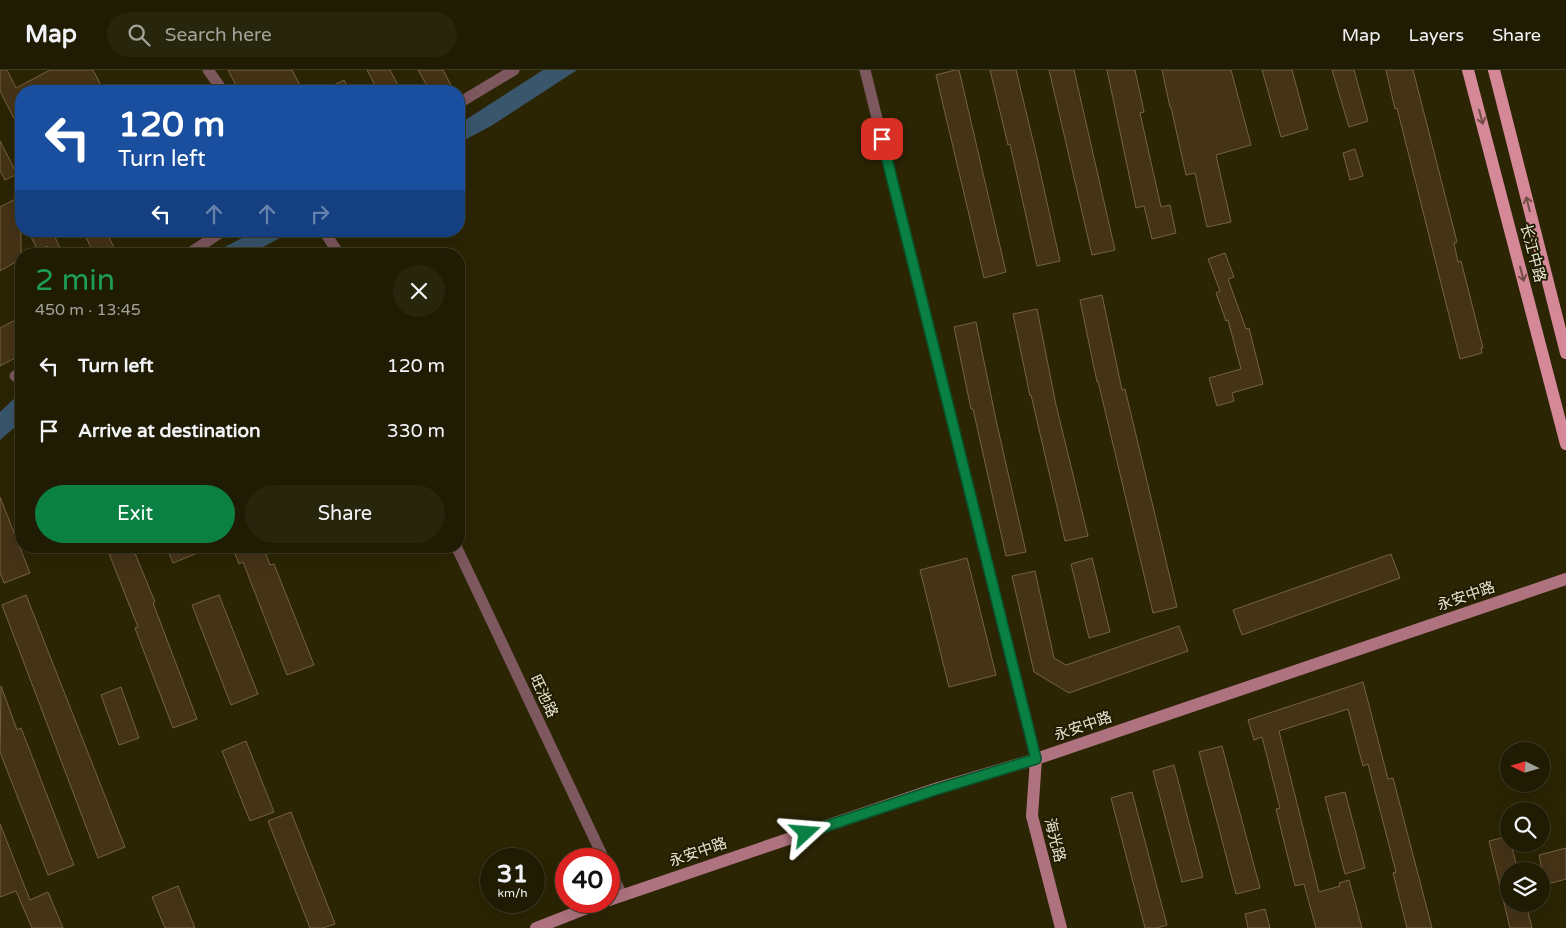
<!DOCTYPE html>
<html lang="en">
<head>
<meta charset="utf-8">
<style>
  body { margin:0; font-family:"Varela Round","Noto Sans SC",sans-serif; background:#28250d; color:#f1f3f6; height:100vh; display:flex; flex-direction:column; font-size:19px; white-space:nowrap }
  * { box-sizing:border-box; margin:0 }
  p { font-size:16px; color:#a2a19a }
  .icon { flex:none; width:28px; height:28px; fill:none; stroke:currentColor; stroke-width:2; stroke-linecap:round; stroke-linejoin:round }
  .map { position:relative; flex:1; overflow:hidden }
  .panel { position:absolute; left:15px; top:178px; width:450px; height:305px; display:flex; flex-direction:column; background:#201c03; border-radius:20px; box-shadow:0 5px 20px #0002,0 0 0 1px #3d3a25 }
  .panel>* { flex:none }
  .banner { position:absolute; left:15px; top:15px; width:450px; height:152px; border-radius:20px; box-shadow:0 5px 20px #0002,0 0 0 1px #3d3a25; background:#1a4fa0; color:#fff; overflow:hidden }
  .needle { width:32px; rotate:275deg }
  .tools { position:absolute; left:1500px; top:672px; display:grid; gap:10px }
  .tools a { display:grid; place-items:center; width:50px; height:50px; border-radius:50%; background:#201c03; box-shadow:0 5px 20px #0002,0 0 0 1px #3d3a25; font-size:25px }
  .speed { position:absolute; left:480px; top:778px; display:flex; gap:10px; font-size:25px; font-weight:700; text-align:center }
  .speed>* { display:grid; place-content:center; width:65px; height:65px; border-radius:50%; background:#201c03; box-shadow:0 5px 20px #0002,0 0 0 1px #3d3a25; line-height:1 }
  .speed small { font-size:12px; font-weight:400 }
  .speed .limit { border:8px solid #d22; background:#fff; color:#111 }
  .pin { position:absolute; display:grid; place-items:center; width:42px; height:42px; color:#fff; margin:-21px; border-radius:10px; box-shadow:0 2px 8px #0006 }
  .me { position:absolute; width:55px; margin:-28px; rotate:71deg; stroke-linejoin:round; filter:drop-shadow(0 0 4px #0008) }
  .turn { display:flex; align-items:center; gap:18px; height:105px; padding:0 20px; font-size:22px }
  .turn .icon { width:65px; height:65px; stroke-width:2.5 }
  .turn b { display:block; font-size:35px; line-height:42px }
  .lanes { display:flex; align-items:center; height:48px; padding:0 20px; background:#0003; justify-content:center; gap:25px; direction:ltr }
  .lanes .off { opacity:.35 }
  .round { display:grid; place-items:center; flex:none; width:52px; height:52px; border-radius:26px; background:#28250d }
  .headline { display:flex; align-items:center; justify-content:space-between; height:85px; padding:0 20px }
  h1 { font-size:30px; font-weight:600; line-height:38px; color:#1e9e55 }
  .button { display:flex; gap:10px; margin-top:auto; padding:10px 20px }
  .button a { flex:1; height:58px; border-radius:30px; background:#0b8043; color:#fff; font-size:20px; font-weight:600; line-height:58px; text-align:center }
  .button a+a { background:#28250d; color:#f1f3f6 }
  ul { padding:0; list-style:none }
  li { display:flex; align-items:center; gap:15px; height:65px; padding:0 20px }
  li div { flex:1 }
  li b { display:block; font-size:19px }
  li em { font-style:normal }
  header { display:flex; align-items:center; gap:30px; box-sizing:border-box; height:70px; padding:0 25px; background:#201c03; border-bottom:1px solid #3d3a25 }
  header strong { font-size:24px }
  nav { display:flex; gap:28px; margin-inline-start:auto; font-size:18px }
  .search { width:350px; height:45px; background:#28250d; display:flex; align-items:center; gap:12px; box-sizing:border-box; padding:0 18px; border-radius:28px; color:#a2a19a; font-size:19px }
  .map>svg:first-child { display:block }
</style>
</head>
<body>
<header>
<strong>Map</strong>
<div class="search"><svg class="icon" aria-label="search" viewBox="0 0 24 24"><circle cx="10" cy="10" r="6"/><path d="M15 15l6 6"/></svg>Search here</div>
<nav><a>Map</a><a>Layers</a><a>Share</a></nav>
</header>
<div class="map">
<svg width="1566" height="858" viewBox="0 0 1566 858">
  <rect width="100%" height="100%" fill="#2b2504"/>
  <!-- water -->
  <g fill="#39566c">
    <path d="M543,0H577L491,56L459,73V54Z"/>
    <path d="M255,161H293L250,184H215L223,178Z"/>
    <path d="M21,322V352L0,370V342Z"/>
  </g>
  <!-- building -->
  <g fill="#453317" stroke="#766245">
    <path d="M0,0H7L16,18L50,0H93L104,21H21V62L0,21Z"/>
    <path d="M228,0H292L301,17L293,21H239Z"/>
    <path d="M367,0H390L401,21H378Z"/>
    <path d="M418,0H443L454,21H430Z"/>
    <path d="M955,0H959L1006,202L984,208L936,5Z"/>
    <path d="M990,0H1016L1036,83L1060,191L1037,196L1010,74L1008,75Z"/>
    <path d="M1049,0H1074L1115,180L1092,185Z"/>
    <path d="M1107,0H1135L1144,42L1140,43L1161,137L1170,135L1176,163L1152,169L1144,136L1136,138Z"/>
    <path d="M1162,0H1231L1251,75L1216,85L1231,152L1207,157L1195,103L1186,105L1171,37H1170Z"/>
    <path d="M1262,0H1292L1308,59L1281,67Z"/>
    <path d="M1332,0H1354L1368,51L1349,57Z"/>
    <path d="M1386,0H1413L1457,172L1454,173L1458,192L1461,191L1483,278H1481L1482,283L1460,289L1397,38L1395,39Z"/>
    <path d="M344,10L350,21H322Z"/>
    <path d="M0,71L17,104L5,110L0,101Z"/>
    <path d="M1355,79L1363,106L1350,110L1343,83Z"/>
    <path d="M21,126V189L0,201V137Z"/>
    <path d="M28,161H52L63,184H51L47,176L38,181Z"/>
    <path d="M83,161H106L117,184H94Z"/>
    <path d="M1225,183L1234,207L1228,209L1246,259L1249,258L1263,314L1232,323L1234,331L1217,336L1209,308L1241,299L1228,250L1226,251L1216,223L1220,221L1208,189Z"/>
    <path d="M1102,225L1122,320L1125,319L1177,537L1153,543L1098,311L1097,312L1080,230Z"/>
    <path d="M1037,239L1056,335L1088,466L1065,471L1031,325L1030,326L1013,244Z"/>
    <path d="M21,247V285L0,296V258Z"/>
    <path d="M976,252L996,350L1026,482L1006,486L973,339H971L954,257Z"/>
    <path d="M0,427L30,503L4,513L0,503Z"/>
    <path d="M106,476H132L155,532L153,533L197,649L173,658L135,558L138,557Z"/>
    <path d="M166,476H212V477L173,493Z"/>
    <path d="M232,476H263L270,495L274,494L314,595L287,605L243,492L239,494Z"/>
    <path d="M1391,484L1400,508L1242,565L1233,540Z"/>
    <path d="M967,488L996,605L949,617L920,500Z"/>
    <path d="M1092,488L1110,562L1089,568L1071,494Z"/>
    <path d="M1035,501L1054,588L1066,595L1179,556L1188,581L1069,623L1034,602L1012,506Z"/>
    <path d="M26,525L125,777L98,788L2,535Z"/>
    <path d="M219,525L258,624L231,635L192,535Z"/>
    <path d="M1363,612L1388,709L1393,708L1432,858H1407L1393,803L1396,802L1368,694L1363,696L1348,639L1279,661L1319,822L1340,816L1339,813L1349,810L1362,858H1316L1304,814L1295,816L1276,739L1280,738L1262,667L1254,670L1248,650Z"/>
    <path d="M1,616L17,660L21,658L74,795L48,805L0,682Z"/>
    <path d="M121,617L139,668L119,675L101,625Z"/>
    <path d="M246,671L274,742L250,751L222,681Z"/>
    <path d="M1222,676L1260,818L1236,824L1199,682Z"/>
    <path d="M1174,695L1203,807L1182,812L1153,701Z"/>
    <path d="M1132,722L1167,855L1157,858H1145L1111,728Z"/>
    <path d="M1345,722L1365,798L1345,804L1325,727Z"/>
    <path d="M291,742L335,854L323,858H310L268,751Z"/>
    <path d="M0,754L30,830L48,822L63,858H32L16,821L0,827Z"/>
    <path d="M1509,766V774H1511L1518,801H1509V834H1526L1532,858H1510L1489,771Z"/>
    <path d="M1566,778V809L1541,816V795L1539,785Z"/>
    <path d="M178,816L195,858H165L152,827Z"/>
    <path d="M1265,839L1270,858H1248L1245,844Z"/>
  </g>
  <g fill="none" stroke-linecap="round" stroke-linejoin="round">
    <!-- street -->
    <g stroke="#7d585e" stroke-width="11">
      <path d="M208,0L223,21"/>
      <path d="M865,0L1036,689"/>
      <path d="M459,33L514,0"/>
      <path d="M324,161L339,184"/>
      <path d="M188,184L223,161"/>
      <path d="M15,306L21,302"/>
      <path d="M456,476L604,789"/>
      <path d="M609,798L622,825"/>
    </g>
    <!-- secondary -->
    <g stroke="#ae737f" stroke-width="12">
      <path d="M1036,689L1032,746L1061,858"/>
      <path d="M609,830L935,719L1036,689L1566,509"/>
      <path d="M536,858L605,831"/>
    </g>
    <!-- primary -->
    <g stroke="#d48898" stroke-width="12">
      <path d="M1468,0L1566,374"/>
      <path d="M1494,0L1566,283"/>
    </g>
  </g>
  <!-- one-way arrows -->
  <defs><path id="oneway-shaft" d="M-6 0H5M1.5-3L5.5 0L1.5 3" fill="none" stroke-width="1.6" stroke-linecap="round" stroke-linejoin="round" transform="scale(1.25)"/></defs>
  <g stroke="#724d44">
    <use href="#oneway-shaft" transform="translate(1481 47) rotate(75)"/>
    <use href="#oneway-shaft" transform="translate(1528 134) rotate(-104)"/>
    <use href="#oneway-shaft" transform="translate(1522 204) rotate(75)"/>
  </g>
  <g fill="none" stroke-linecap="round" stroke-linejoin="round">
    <defs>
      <path id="route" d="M806,763L935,720L1036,689L882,69"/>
    </defs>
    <!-- route casing -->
    <use href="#route" stroke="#07532c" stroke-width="12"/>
    <!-- route -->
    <use href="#route" stroke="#0b8043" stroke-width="9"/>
  </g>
  <g text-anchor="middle" stroke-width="4" stroke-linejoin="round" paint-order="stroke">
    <!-- street labels -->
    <g font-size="15" fill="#e7e5d2" stroke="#211c00">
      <text transform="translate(1533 183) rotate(75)" y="5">长江中路</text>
      <text transform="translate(1466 526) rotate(-19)" y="5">永安中路</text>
      <text transform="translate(544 626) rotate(65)" y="5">旺池路</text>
      <text transform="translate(1083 656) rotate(-19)" y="5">永安中路</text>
      <text transform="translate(1055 770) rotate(76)" y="5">海光路</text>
      <text transform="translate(698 782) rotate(-19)" y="5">永安中路</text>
    </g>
  </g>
</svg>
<div class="tools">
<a><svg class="needle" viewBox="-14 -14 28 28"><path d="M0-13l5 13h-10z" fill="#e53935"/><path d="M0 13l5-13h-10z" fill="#a2a19a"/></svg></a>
<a><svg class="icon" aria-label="search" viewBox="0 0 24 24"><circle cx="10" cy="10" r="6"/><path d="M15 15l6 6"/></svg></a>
<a><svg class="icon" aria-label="layers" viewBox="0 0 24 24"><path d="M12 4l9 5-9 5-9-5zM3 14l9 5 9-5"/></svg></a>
</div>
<div class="speed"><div>31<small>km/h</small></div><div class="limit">40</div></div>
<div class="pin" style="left:882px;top:69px;background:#d93025"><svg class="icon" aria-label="arrive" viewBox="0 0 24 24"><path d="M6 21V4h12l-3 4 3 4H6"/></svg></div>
<svg class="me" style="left:806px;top:763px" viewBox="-20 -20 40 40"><path d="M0-17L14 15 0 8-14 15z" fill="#0b8043" stroke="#fff" stroke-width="4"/></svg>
<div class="banner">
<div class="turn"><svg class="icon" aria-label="left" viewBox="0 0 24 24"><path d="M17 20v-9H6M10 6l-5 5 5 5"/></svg><div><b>120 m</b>Turn left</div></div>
<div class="lanes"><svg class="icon" aria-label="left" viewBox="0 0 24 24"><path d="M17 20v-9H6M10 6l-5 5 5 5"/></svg><svg class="icon off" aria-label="ahead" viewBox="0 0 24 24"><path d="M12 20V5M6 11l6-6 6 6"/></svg><svg class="icon off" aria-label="ahead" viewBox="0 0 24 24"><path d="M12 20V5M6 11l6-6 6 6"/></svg><svg class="icon off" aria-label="right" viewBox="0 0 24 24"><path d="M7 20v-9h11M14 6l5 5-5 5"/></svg></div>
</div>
<section class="panel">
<div class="headline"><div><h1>2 min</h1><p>450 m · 13:45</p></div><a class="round"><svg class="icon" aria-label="close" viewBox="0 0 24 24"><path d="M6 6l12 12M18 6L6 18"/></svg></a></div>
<ul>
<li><svg class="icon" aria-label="left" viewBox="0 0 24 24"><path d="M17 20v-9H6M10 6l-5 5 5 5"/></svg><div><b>Turn left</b></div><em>120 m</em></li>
<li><svg class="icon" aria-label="arrive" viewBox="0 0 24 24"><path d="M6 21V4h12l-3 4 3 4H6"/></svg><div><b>Arrive at destination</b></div><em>330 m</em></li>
</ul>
<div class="button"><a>Exit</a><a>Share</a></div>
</section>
</div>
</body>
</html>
